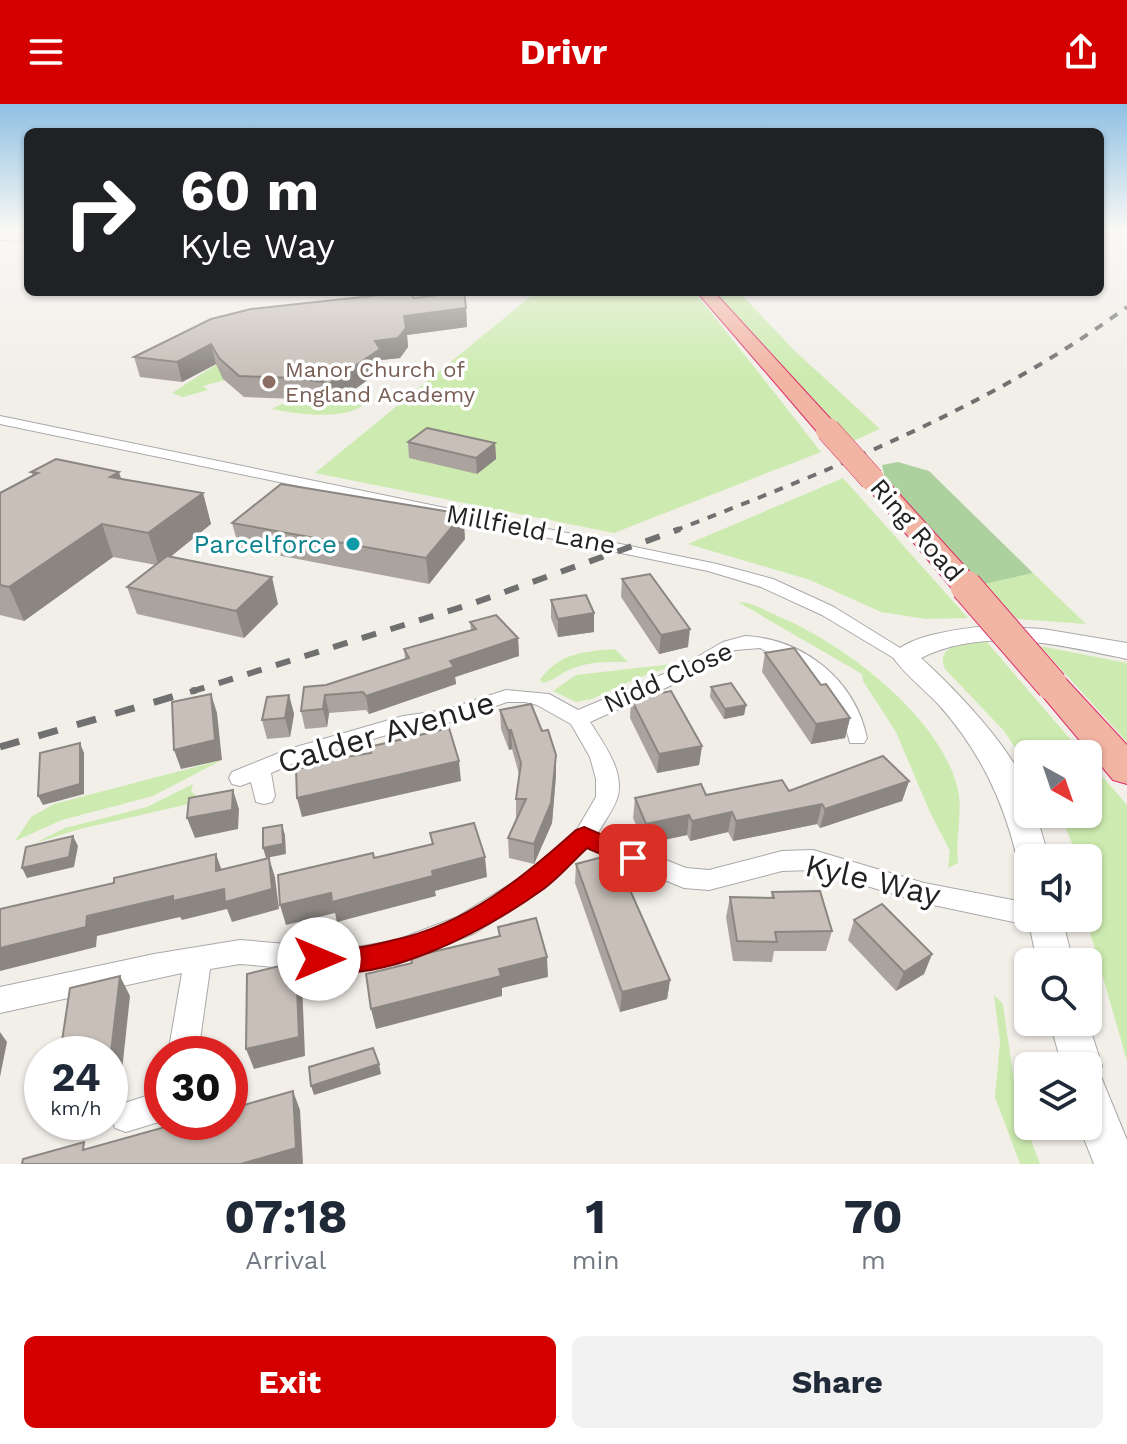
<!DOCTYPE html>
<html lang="en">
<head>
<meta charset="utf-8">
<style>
  body { margin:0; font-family:"Work Sans",sans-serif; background:#f2f2f3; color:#1f2937; height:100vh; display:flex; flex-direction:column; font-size:30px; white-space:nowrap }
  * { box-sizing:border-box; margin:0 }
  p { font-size:26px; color:#747a83 }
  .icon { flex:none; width:44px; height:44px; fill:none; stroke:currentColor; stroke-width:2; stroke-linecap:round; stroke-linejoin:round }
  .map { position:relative; height:1060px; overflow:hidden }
  .details { display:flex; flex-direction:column; background:#fff; flex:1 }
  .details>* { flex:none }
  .guide { position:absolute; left:24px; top:24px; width:1080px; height:168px; border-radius:12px; box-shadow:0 2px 6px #0004; background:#202124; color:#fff; overflow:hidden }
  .needle { width:52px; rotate:140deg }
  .controls { position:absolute; left:1014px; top:636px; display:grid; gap:16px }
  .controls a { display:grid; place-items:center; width:88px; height:88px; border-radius:12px; background:#fff; box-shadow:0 2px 6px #0004; font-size:40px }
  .speed { position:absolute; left:24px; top:932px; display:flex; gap:16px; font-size:40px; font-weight:700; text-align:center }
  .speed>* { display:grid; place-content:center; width:104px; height:104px; border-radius:50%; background:#fff; box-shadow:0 2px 6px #0004; line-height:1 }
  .speed small { font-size:20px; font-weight:400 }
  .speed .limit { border:12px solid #d22; background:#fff; color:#111 }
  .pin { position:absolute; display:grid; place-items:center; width:68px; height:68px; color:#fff; margin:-34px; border-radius:16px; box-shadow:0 4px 12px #0006 }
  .me { position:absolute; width:88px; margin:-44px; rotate:90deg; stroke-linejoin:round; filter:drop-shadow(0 0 6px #0008) }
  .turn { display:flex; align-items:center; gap:28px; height:168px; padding:0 24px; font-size:36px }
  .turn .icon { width:104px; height:104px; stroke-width:2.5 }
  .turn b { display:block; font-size:56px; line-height:68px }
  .eta { display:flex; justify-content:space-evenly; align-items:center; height:136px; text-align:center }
  .eta b { font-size:48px; font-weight:700; line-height:56px }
  .primary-button { display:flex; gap:16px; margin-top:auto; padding:16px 24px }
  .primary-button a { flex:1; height:92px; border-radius:12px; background:#d40000; color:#fff; font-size:32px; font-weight:700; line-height:92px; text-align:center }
  .primary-button a+a { background:#f2f2f3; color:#1f2937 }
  header { display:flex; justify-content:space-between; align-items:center; height:104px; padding:0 24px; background:#d40000; color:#fff; font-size:36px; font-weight:700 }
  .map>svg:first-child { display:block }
</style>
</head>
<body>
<header><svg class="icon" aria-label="menu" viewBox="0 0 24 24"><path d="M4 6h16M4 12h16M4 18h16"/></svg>Drivr<svg class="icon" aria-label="share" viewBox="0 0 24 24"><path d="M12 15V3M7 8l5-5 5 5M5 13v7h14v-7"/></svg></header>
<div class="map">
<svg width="1127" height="1060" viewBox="0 0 1127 1060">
  <rect width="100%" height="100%" fill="#f2efe9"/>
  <!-- grass -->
  <g fill="#cdebb0">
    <path d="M536,188H695L821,348L614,429L315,369Z"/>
    <path d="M715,188H739L795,247L880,325L851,338Z"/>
    <path d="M220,258L225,276L203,282L208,286L183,293L172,289Z"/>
    <path d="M371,291C360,320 295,310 272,305C293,291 332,297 357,301Z"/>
    <path d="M843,374L968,514L926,515L881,508L810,476L688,440Z"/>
    <path d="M1033,469L1086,520L1017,515L980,481Z"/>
    <path d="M738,498C752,498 766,507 778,512C844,540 941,612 958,686C963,709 955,735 958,759L948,764L950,747L929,706L896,628L863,577L862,570Z"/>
    <path d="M986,537L1083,650H1028V663L1004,627L945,565C934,539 969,539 986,537Z"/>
    <path d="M1040,542L1127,559V638Z"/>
    <path d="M615,545L628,558C609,558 590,557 571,565C561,569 553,577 543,579L540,576C558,549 586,547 615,545Z"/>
    <path d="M681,559L635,575L592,595L576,598L553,587L576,571Z"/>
    <path d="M222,656L153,692L62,716L15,737L31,713L54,700Z"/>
    <path d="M1088,656L1127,701V957L1086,814L1088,754H1078L1060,710H1088Z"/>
    <path d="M193,680L191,687L202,697L80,725L35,739L65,724L147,703Z"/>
    <path d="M994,891L1003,900L1017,999L1040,1060H1020L995,993L1000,938Z"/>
  </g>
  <!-- forest -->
  <path fill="#add19e" d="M898,358L929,367L1033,469L980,481L885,375L882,361Z"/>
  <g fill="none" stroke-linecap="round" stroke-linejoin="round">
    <defs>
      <g id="minor">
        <path d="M0,132L28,133V137L0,136Z"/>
        <path d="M0,312L717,460L773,475L834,503L913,552L904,558L897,556L822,511L761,483L708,467L0,320Z"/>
        <path d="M745,532C804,535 855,576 867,634L864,639H850L842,610L828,588L802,564L760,544L735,546L692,572L590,618C603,639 626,668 617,695C613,706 604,718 598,729L686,764L709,766L782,747L813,746L924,779L1028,799V814H1039L1037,818L1028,821L924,799L813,766L782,767L709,786L684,784L587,744L545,784L475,829L398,860L346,869L240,860L210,865L198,950H168L182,869L0,909V883L154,850L240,836L346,845L397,836L457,813L527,770L576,727L596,693V675L590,653L571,620L537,601L525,598H507L447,619L404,626L303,655L271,669L275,692L272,698L264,700L256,698L251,678L240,682L232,680L229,674L232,668L289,645L403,612L445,606L506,586L549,590L578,606L678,564L723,538Z"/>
        <path d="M162,987V1017L126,1028L115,1024L111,1013L115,1002Z"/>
      </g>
      <g id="tertiary">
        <path d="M985,522L1043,525L1127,539V555C1060,541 985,522 921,554C952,582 1019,650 1028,691C1029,697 1028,704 1028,710H1036L1049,754H1028V765L1022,763L1017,754C1003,695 979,646 939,601C924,585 904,570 892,552C906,531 961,525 985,522Z"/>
        <path d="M1028,814H1062L1073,858H1037Z"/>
        <path d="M1050,918H1088L1102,962L1099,968L1127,1036V1060H1094L1079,1022H1088V962H1062Z"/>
      </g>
      <g id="trunk">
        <path d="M697,188H714L836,321L839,326L836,331H820Z"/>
        <path d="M872,368L881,370L977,476L981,482L977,488L966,491L955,488L860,375L863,370Z"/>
        <path d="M1052,570L1064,573L1127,641V680L1113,676L1040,589L1035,581L1040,573Z"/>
      </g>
    </defs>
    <!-- minor casing -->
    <use href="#minor" stroke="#a9a9a9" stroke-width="2"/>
    <!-- tertiary casing -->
    <use href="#tertiary" stroke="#a9a9a9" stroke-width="2"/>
    <!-- trunk casing -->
    <use href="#trunk" stroke="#dc2a67" stroke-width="2"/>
    <!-- minor -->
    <use href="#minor" fill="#fff" fill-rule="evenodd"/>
    <!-- tertiary -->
    <use href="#tertiary" fill="#fff" fill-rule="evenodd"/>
    <!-- trunk -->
    <use href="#trunk" fill="#f2b4a3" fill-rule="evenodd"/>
    <!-- rail-far2 -->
    <path stroke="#707070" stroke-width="4" stroke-dasharray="9 9" stroke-linecap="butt" d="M674,427C833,365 989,304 1127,203"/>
    <!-- rail-far1 -->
    <path stroke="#707070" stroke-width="6" stroke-dasharray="15 15" stroke-linecap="butt" d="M190,588L471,500L680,425"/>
    <!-- rail -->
    <path stroke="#707070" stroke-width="7" stroke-dasharray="20 20" stroke-linecap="butt" d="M0,643L196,586"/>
    <defs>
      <path id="trunk-bridge-far1" d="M828,326L872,375"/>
      <path id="trunk-bridge" d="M966,482L1052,581"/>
    </defs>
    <!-- trunk-bridge-far1 casing -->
    <use href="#trunk-bridge-far1" stroke="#dc2a67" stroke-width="25" stroke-linecap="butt"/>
    <!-- trunk-bridge casing -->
    <use href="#trunk-bridge" stroke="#dc2a67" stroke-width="33" stroke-linecap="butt"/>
    <!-- trunk-bridge-far1 -->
    <use href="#trunk-bridge-far1" stroke="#f2b4a3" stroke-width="24"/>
    <!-- trunk-bridge -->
    <use href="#trunk-bridge" stroke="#f2b4a3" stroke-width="31"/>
  </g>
  <!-- wall -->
  <g fill="#aba49e">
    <path d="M414,194L466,204L467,223L407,231L408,243L400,254L381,256L383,265L334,300L297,295L244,293L223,275L216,260L182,278L140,273L134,253Z"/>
    <path d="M408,338L495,339L496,355L477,370L409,354Z"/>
    <path d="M31,368L121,375L203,389L211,420L170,453L278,500L244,534L137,510L127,483L156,461L113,453L24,517L0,511V389L33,372Z"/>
    <path d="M463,410L465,435L429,480L239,444L232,419Z"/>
    <path d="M622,475L688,543L659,550L621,493Z"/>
    <path d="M551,496L594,528L558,533L551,514Z"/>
    <path d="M470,518L518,534L519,552L455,573L456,580L369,610L366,606L329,609L327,623L305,625L301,607L326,581L405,555L404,545L471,526Z"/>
    <path d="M765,549L821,581L850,614L845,634L811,640L762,568Z"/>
    <path d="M711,583L746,601L744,611L724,615L710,593Z"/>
    <path d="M289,591L294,610L290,633L267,635L262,616Z"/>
    <path d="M631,595L702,642L699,661L657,669L630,614Z"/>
    <path d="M500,606L556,671L552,719L534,760L509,754L508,734L516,714V695L519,670L512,645L509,646L501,625Z"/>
    <path d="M909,677L902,697L820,724L817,720L733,737L728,728L690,737L687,731L645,740L633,714L635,694L789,687Z"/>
    <path d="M576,760L670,876L667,895L620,908L575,779Z"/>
    <path d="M772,788L832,827L826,847H774L772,858L733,857L726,813L730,793L771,794Z"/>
    <path d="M854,816L932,850L924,870L896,887L848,836Z"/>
  </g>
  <!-- shaded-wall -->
  <g fill="#8b8681">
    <path d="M466,204L467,223L407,231L408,243L400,254L381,256L383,265L334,300L330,279L375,237L404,212Z"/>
    <path d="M211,240L216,260L182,278L177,258Z"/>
    <path d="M495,339L496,355L477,370L476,354Z"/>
    <path d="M119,368L129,399L110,373Z"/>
    <path d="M203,389L211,420L159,462L148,429Z"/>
    <path d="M463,410L465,435L429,480L426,454Z"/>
    <path d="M102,420L113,453L24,517L9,483Z"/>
    <path d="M272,473L278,500L244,534L236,507Z"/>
    <path d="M594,509V528L558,533V515Z"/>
    <path d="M690,525L688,543L659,550L661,531Z"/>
    <path d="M518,534L519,552L455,573L456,580L369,610L366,592L450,557Z"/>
    <path d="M211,590L217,609L222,656L181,665L174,646Z"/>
    <path d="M289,591L294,610L290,633L285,614Z"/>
    <path d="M325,591L329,609L327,623L323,605Z"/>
    <path d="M746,601L744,611L724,615L725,605Z"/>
    <path d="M850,614L845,634L811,640L816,620Z"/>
    <path d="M508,626H511L512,645L509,646Z"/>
    <path d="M80,639L84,649V690L43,701L38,692Z"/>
    <path d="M702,642L699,661L657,669L659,650Z"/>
    <path d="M556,651V671L552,719L534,760V740Z"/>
    <path d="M459,657L461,677L302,713L297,694Z"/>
    <path d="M909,677L902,697L820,724L825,705Z"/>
    <path d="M233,686L239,705L238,725L195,734L187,714Z"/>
    <path d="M822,700L817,720L733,737L736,717Z"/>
    <path d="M732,708L728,728L690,737L692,717Z"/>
    <path d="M689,711L687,731L645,740L646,720Z"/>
    <path d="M282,721L285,731L286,750L266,754L263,744Z"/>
    <path d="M73,732L78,742L74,763L27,774L22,764Z"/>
    <path d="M216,750L223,770L269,754L275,773L279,805L232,818L227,805L182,816L180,813L97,832L96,843L0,867V844L216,767Z"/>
    <path d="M485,753L487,773L435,787L436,792L337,818L335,809L286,821L280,801L331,789L432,767Z"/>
    <path d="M932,850L924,870L896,887L904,868Z"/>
    <path d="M547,853L548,873L502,884V892L376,925L371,905L499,865Z"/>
    <path d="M296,858L302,878L305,952L254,965L246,945Z"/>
    <path d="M120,872L130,892L122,967L110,970V950H104Z"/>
    <path d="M670,876L667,895L620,908L622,888Z"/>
    <path d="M0,928L7,938L0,973Z"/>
    <path d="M379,960L381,970L314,991L311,982Z"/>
    <path d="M293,987L300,1006L303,1060H241Z"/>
  </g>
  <!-- building -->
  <g fill="#c7bfb8" stroke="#8b8681" stroke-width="2">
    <path d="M408,188L414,194L464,188L466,204L404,212L406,224L398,234L375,237L380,245L330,279L293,274L239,272L219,254L211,240L177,258L134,253L211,215L251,205Z"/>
    <path d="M427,324L495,339L476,354L408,338Z"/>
    <path d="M56,355L119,368L110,373L203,389L148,429L102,420L9,483L0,481V389L38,369L31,368Z"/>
    <path d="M281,380L463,410L426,454L232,419Z"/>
    <path d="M167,452L272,473L236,507L127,483Z"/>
    <path d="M650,470L690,525L661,531L622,475Z"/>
    <path d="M586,491L594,509L558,515L551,496Z"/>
    <path d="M496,511L518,534L450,557L454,563L366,592L363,588L325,591L323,605L301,607L304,583L326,581L409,554L404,545L476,525L470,518Z"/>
    <path d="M794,544L821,581L826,580L850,614L816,620L765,549Z"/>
    <path d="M731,579L746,601L725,605L711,583Z"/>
    <path d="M671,587L702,642L659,650L631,595Z"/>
    <path d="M211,590L215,636L174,646L172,598Z"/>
    <path d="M289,591L285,614L262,616L267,593Z"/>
    <path d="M531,600L542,627L548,626L556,651L551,699L534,740L508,734L526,695H516L521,659L511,626H508L500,606Z"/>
    <path d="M449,624L459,657L297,694L296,665L321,661V657L371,649L369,643Z"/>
    <path d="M80,639V680L38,692L40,649Z"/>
    <path d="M883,652L909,677L825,705L822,700L736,717L732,708L692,717L689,711L646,720L635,694L701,680L706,691L782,676L789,687Z"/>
    <path d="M233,686L232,706L187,714L189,694Z"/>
    <path d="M474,719L485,753L432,767L433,772L332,798L331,789L280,801L278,771L373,749L374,754L433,740L430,729Z"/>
    <path d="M282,721L283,740L263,744V724Z"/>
    <path d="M73,732L69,753L22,764L26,743Z"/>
    <path d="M216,750V767L269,754L272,785L225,798L224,785L173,797V792L87,812L86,823L0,844V805L114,779V774Z"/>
    <path d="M614,750L670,876L622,888L576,760Z"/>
    <path d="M820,787L832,827L775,828L777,838L737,837L730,793L774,794L772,788Z"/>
    <path d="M882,800L932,850L904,868L854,816Z"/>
    <path d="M536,814L547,853L499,865L501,872L371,905L366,870L412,859L411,853L500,832L498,823Z"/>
    <path d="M296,858L299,933L246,945L247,870Z"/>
    <path d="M120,872L111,948L104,950H60L70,884Z"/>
    <path d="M373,944L379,960L311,982L309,963Z"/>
    <path d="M293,987L296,1044L241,1060H22L23,1055L84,1038L83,1046L183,1018H230V1005Z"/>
  </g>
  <!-- sky -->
  <linearGradient id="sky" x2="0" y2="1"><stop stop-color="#8fc0e4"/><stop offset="0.46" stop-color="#f9f8f5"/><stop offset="1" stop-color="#f9f8f5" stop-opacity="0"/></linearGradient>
  <rect width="1127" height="272" fill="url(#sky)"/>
  <!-- route -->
  <path fill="#d40000" stroke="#8a0000" stroke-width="2" d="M584,723L642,748L646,754L642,761L633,764L587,744C572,758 558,775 542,786C489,824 376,887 310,863L306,855L310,846C323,841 333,845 346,845C362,844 379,840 394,836C465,821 524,773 576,726Z"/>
  <!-- markers -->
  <circle fill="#8d6e63" stroke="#fff" stroke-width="3" cx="269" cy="278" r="8"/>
  <circle fill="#0f9aa8" stroke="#fff" stroke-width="3" cx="353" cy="440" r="8"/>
  <g text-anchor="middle" stroke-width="7" stroke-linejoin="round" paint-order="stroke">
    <!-- far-education labels -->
    <g font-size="22" fill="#785e54" stroke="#fff" text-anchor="start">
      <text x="285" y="273">Manor Church of<tspan x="285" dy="25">England Academy</tspan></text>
    </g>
    <!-- street labels -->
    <g font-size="26" fill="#222" stroke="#fff">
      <text transform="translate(531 425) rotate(11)" y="9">Millfield Lane</text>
      <text transform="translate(917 426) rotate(49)" y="9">Ring Road</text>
      <text transform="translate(668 573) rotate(-24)" y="9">Nidd Close</text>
    </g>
    <!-- culture labels -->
    <g font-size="26" fill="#0d838f" stroke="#fff" text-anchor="end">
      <text x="337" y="449">Parcelforce</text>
    </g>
    <!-- near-street labels -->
    <g font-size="32" fill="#222" stroke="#fff">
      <text transform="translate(386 628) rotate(-16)" y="11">Calder Avenue</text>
      <text transform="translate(873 776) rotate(13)" y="11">Kyle Way</text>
    </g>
  </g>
</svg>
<div class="controls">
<a><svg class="needle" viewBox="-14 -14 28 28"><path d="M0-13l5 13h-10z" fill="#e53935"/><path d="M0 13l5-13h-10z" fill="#747a83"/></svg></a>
<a><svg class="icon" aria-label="sound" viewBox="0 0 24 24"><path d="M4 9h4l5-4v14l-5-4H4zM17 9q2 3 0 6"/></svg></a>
<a><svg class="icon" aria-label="search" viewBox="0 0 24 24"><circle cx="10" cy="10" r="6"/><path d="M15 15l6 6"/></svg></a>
<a><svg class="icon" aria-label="layers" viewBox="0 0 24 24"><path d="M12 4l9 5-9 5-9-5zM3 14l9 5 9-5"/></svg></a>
</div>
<div class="speed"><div>24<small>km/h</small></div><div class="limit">30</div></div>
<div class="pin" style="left:633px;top:754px;background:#d93025"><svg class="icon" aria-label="arrive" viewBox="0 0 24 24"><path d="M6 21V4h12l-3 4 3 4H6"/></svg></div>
<svg class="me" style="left:319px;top:855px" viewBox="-20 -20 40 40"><circle r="19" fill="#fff"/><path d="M0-13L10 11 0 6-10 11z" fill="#d40000"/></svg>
<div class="guide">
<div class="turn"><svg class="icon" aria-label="right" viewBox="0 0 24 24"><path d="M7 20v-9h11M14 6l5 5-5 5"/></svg><div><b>60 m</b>Kyle Way</div></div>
</div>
</div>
<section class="details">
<div class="eta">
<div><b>07:18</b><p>Arrival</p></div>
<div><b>1</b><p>min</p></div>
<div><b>70</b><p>m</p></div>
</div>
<div class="primary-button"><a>Exit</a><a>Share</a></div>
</section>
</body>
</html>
